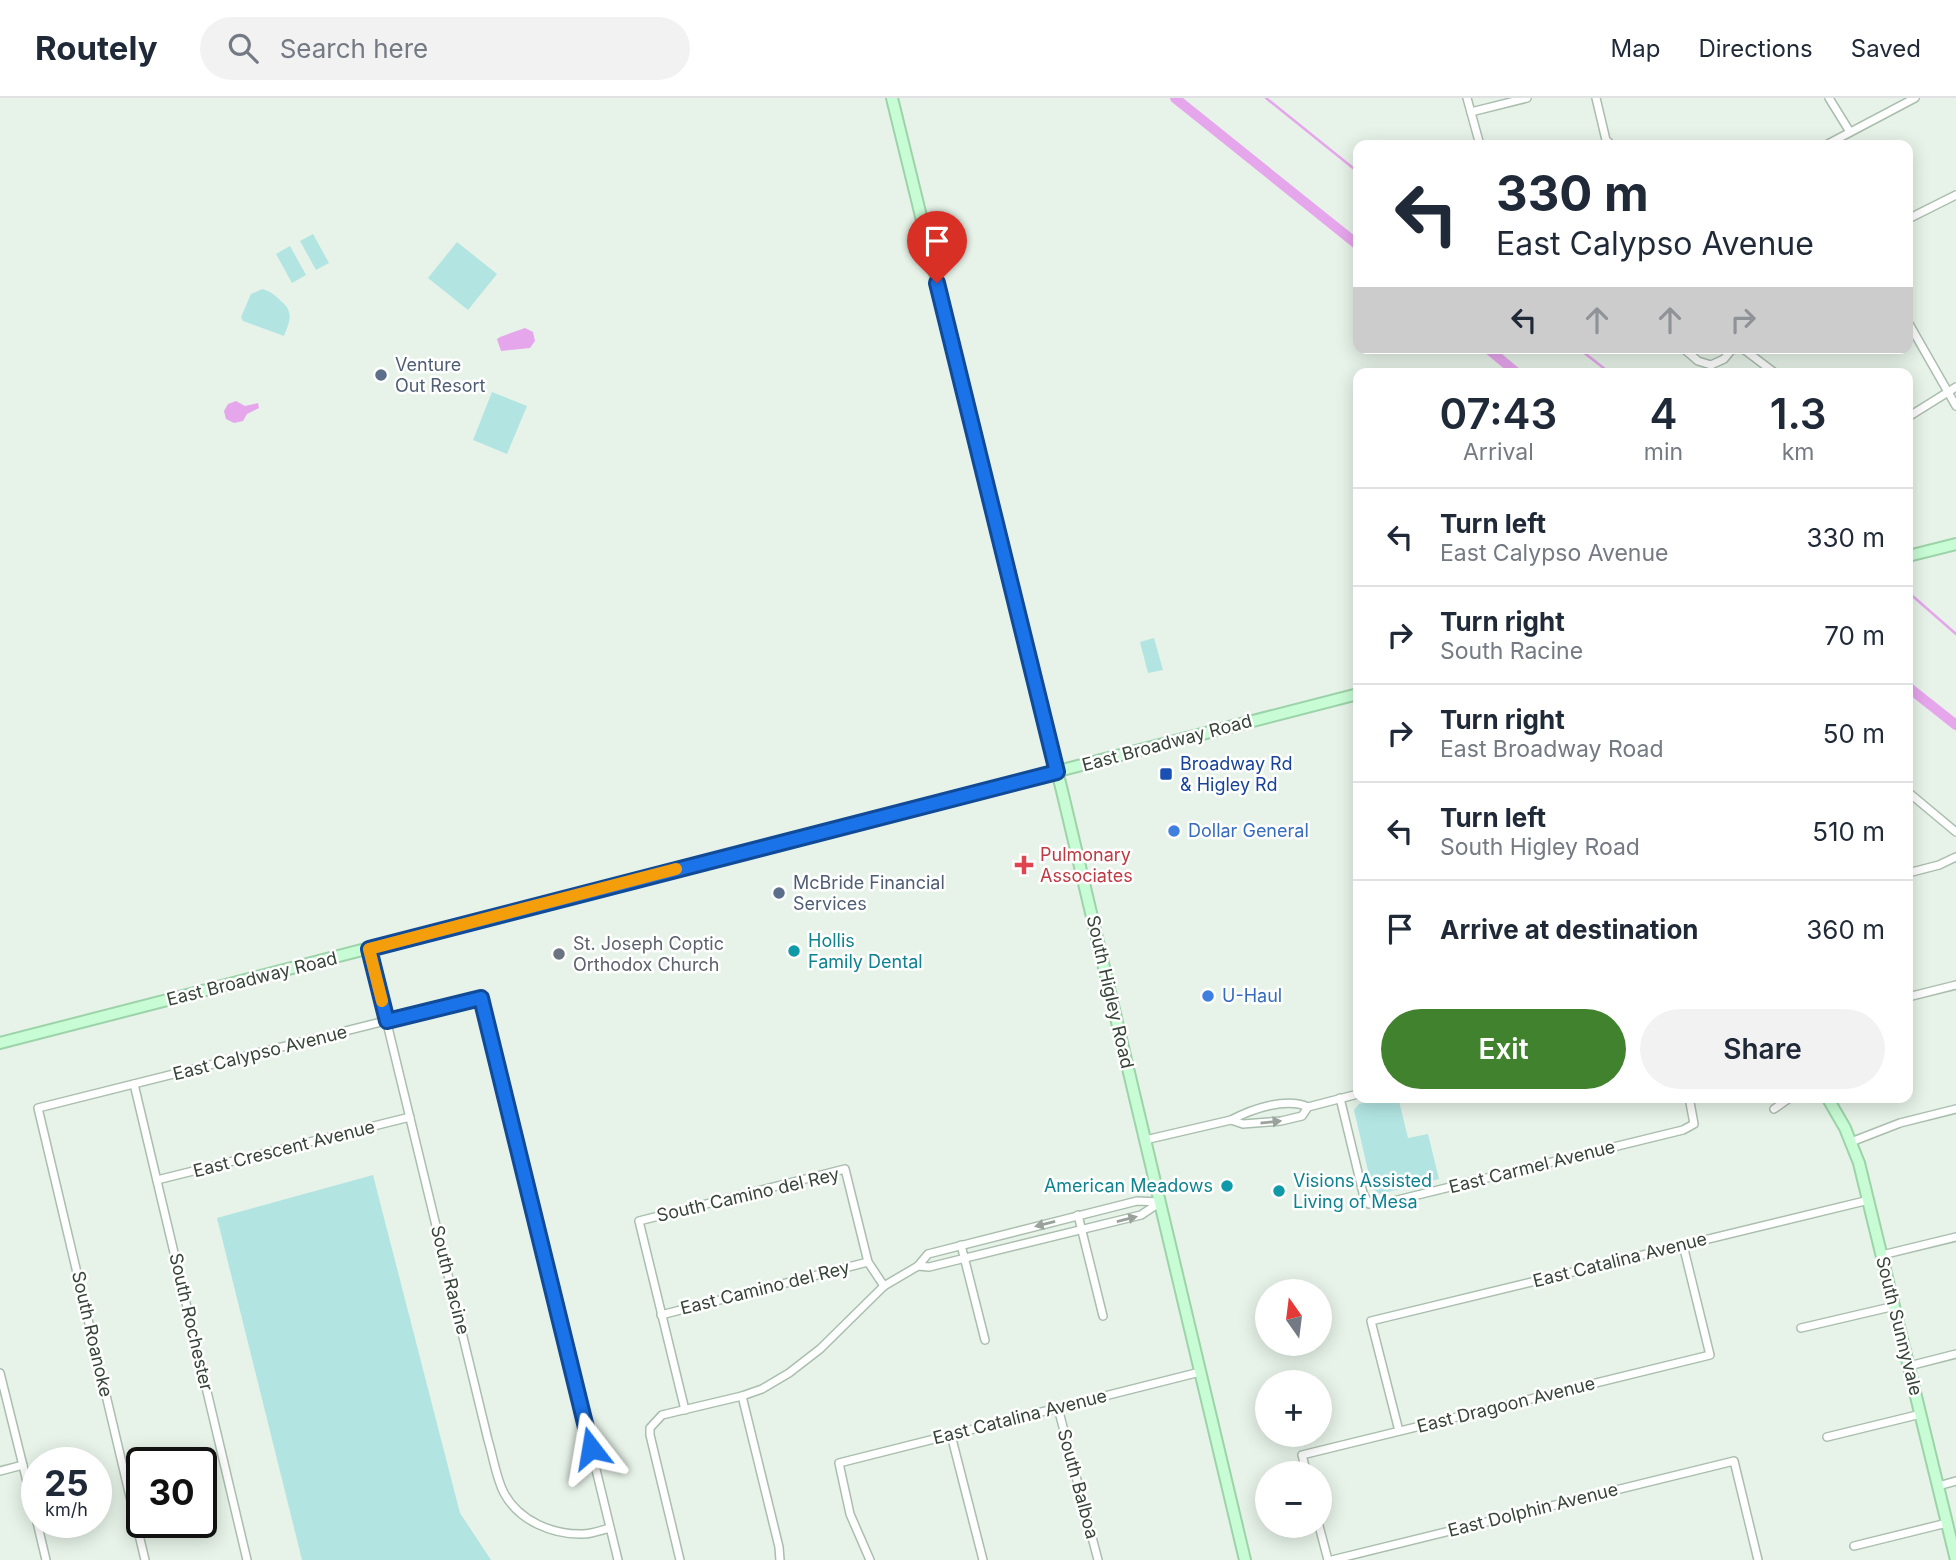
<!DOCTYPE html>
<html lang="en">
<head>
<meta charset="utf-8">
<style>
  body { margin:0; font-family:Inter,sans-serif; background:#f2f2f3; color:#1f2937; height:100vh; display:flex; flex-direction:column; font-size:26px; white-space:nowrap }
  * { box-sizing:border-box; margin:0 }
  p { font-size:23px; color:#747a83 }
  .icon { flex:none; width:38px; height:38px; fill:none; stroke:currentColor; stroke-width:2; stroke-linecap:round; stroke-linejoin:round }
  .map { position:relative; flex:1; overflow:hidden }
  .side { position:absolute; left:1353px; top:270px; width:560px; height:735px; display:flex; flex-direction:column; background:#fff; border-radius:14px; box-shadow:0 4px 18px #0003 }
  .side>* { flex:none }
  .top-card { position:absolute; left:1353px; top:42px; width:560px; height:214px; border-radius:14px; box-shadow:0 4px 18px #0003; background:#fff; color:#1f2937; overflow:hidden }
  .needle { width:46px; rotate:346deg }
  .fabs { position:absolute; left:1255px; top:1181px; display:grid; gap:14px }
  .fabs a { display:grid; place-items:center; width:77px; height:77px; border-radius:50%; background:#fff; box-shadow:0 4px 18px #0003; font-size:35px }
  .speed { position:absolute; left:21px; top:1349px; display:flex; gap:14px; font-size:35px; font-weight:700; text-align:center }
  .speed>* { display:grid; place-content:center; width:91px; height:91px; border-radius:50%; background:#fff; box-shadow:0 4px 18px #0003; line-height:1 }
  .speed small { font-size:18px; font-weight:400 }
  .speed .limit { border:4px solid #111; border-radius:10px; background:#fff; color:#111 }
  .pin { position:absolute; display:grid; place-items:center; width:60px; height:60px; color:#fff; margin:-72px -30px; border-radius:50% 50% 50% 0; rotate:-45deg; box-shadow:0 0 7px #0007 }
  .pin .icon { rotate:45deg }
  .me { position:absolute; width:77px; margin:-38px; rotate:346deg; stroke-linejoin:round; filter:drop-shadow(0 0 5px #0008) }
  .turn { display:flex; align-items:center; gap:24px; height:147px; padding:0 28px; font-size:32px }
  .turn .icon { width:91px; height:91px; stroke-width:2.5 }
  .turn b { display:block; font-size:49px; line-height:60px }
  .lanes { display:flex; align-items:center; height:66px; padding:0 28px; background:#0003; justify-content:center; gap:35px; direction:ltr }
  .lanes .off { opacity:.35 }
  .eta { display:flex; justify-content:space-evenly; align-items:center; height:119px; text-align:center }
  .eta b { font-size:42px; font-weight:600; line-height:49px }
  .cta { display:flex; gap:14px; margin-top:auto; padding:14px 28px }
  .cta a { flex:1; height:80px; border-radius:42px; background:#41822e; color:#fff; font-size:28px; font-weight:600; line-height:80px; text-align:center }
  .cta a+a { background:#f2f2f3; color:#1f2937 }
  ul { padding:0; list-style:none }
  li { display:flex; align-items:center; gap:21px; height:98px; padding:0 28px; border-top:2px solid #e0e1e3 }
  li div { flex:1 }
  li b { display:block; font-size:26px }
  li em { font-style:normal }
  header { display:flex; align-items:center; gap:42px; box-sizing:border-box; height:98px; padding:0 35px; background:#fff; border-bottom:2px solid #e0e1e3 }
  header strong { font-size:33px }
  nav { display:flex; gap:38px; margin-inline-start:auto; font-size:24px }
  .search { width:490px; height:63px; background:#f2f2f3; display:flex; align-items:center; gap:18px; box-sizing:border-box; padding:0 24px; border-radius:38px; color:#747a83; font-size:26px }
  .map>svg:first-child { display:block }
</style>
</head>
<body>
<header>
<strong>Routely</strong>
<div class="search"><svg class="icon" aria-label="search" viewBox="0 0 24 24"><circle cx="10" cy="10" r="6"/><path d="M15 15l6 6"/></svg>Search here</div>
<nav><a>Map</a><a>Directions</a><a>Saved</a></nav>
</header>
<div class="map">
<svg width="1956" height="1462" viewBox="0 0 1956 1462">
  <rect width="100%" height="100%" fill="#e7f3e9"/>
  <!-- green -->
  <g fill="#b2e5e2">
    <path d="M313,136L329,165L316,172L300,143Z"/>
    <path d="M457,144L497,176L468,212L428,180Z"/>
    <path d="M290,148L306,177L292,185L276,156Z"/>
    <path d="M262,191C270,193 275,197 281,203C294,214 290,223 284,238L243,223L241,219L251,196Z"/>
    <path d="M492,294L527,308L507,356L473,342Z"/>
    <path d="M1154,540L1163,572L1148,575L1140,544Z"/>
    <path d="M1388,999H1398L1408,1040L1428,1036L1439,1081L1380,1096L1372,1090L1354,1012L1359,1006Z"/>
    <path d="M373,1077L460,1415L491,1462H302L217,1120Z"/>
  </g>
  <!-- water -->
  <g fill="#e6a6ec">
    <path d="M525,230L533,234L535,243L530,250L501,253L497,241L500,239Z"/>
    <path d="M236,303L245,308L258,305L259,310L247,316L243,323L234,325L226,321L224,313L228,306Z"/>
  </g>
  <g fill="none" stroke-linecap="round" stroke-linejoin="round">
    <!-- stream -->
    <g stroke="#e6a6ec" stroke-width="2.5">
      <path d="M1266,0L1358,74"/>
      <path d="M1578,250L1610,275"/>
      <path d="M1908,494L1956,536"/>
    </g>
    <!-- canal -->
    <g stroke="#e6a6ec" stroke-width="10">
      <path d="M1175,0L1358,147"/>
      <path d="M1487,250L1517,275"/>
      <path d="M1908,589L1956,627"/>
    </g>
    <defs>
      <g id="street">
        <path d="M1467,0L1480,47"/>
        <path d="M1596,0L1606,42L1612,47"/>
        <path d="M1829,0L1850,34"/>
        <path d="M1471,14L1527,0"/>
        <path d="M1826,47L1915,0"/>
        <path d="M1908,121L1956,97"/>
        <path d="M1908,224L1956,308"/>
        <path d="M1683,250L1698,263L1711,267L1724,261L1733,250"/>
        <path d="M1742,250L1775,275"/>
        <path d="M1908,319L1956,289"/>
        <path d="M1908,694L1956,734"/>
        <path d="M1908,775L1939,767L1956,759"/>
        <path d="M369,851L488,1342C493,1358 496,1380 504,1395C519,1423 553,1437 583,1436C592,1436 602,1432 610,1430"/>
        <path d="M1908,899L1956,887"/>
        <path d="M134,986L247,1462"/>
        <path d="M1340,1000L1363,1095L1369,1106H1381L1683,1032L1694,1026L1689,999"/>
        <path d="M1774,1011L1791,999"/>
        <path d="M1231,1022L1243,1026L1281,1023L1302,1018L1308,1009L1358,996"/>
        <path d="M1145,1042L1231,1022C1252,1011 1286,999 1308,1009"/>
        <path d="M1851,1044L1900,1025L1956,1011"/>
        <path d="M157,1082L410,1019"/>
        <path d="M1078,1117L1103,1218"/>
        <path d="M961,1147L985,1242"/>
        <path d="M1882,1157L1956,1139"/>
        <path d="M918,1168L929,1169L1141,1117L1159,1105"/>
        <path d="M661,1217L868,1164"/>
        <path d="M1801,1230L1895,1208"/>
        <path d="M1909,1268L1956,1256"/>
        <path d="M0,1275L37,1424"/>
        <path d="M742,1298L779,1449L780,1462"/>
        <path d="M1058,1310L1098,1462"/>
        <path d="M685,1312L639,1123L845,1071L868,1164L884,1188"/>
        <path d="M1399,1333L1371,1223L1869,1102"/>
        <path d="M951,1337L983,1462"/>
        <path d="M1827,1339L1921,1316"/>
        <path d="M0,1373L23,1367"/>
        <path d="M1307,1376L1302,1357L1710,1257L1683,1147"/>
        <path d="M1938,1388L1956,1383"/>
        <path d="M37,1424L46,1462"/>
        <path d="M1319,1428L1328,1462"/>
        <path d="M1854,1448L1947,1425"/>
        <path d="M145,1462L38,1010L481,899L618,1462"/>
        <path d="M680,1462L650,1337V1330L662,1317L742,1298L762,1291L789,1275L820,1251L884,1188L918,1168L928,1156L1137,1103L1160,1104"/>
        <path d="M870,1462L850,1416L839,1365L1200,1274"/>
        <path d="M1332,1462L1734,1363L1758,1462"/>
      </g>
      <g id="secondary">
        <path d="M892,0L1063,697L1245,1462"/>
        <path d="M1908,458L1956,446"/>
        <path d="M0,945L1358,596"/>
        <path d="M1827,999L1845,1030L1859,1065L1956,1462"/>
      </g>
    </defs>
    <!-- street casing -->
    <use href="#street" stroke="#aabeae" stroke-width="10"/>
    <!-- secondary casing -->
    <use href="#secondary" stroke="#9cd3a8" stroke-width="14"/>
    <!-- street -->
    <use href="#street" stroke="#fff" stroke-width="7"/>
    <!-- secondary -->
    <use href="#secondary" stroke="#c8fcd5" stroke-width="10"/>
  </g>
  <!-- one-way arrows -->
  <defs><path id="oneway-solid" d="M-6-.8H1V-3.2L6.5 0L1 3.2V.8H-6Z" transform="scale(1.75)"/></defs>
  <g fill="#9aa29c">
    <use href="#oneway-solid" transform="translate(1271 1024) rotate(-6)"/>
    <use href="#oneway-solid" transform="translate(1127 1121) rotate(-14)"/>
    <use href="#oneway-solid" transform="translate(1045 1126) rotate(166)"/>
  </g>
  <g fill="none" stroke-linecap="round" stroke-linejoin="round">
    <defs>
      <path id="route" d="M591,1350L481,900L387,923L369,851L1057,674L937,185"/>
    </defs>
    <!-- route casing -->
    <use href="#route" stroke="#114b97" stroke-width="18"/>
    <!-- route -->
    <use href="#route" stroke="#1a73e8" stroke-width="12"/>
    <!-- slow -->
    <path stroke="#f59e0b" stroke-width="12" d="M382,903L369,851L676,771"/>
  </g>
  <!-- markers -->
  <g fill="#5c6f8a" stroke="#fff" stroke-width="2.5">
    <circle cx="381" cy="277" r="7"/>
    <circle cx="779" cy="795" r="7"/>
  </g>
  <rect fill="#1a4fb4" stroke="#fff" stroke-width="2.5" x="1159" y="669" width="14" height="14" rx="3.5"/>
  <g fill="#3f7fe0" stroke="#fff" stroke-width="2.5">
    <circle cx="1174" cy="733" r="7"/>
    <circle cx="1208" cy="898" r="7"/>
  </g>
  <path fill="#e0444e" stroke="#fff" stroke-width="2.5" d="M1020.5 756.5h7v7h7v7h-7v7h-7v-7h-7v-7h7z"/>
  <g fill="#0f9aa8" stroke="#fff" stroke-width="2.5">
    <circle cx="794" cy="853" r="7"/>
    <circle cx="1227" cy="1088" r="7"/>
    <circle cx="1279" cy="1093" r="7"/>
  </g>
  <circle fill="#6b7280" stroke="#fff" stroke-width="2.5" cx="559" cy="856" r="7"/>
  <g text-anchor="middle" stroke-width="5" stroke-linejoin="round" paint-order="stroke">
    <!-- service labels -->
    <g font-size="18" fill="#4e5e75" stroke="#fff" text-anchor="start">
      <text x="395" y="273">Venture<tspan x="395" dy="21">Out Resort</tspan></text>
      <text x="793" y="791">McBride Financial<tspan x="793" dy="21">Services</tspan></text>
    </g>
    <!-- street labels -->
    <g font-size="18" fill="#364538" stroke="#fff">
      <text transform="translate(1167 645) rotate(-15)" y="6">East Broadway Road</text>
      <text transform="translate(252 881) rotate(-14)" y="6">East Broadway Road</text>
      <text transform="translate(1110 894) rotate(77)" y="6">South Higley Road</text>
      <text transform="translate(260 955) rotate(-14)" y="6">East Calypso Avenue</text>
      <text transform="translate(284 1051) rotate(-14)" y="6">East Crescent Avenue</text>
      <text transform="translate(1532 1069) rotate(-14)" y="6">East Carmel Avenue</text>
      <text transform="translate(748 1097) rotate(-13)" y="6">South Camino del Rey</text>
      <text transform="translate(1620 1162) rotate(-14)" y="6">East Catalina Avenue</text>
      <text transform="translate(450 1182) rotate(76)" y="6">South Racine</text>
      <text transform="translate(765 1190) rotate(-14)" y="6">East Camino del Rey</text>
      <text transform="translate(191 1224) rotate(77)" y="6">South Rochester</text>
      <text transform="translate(1899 1228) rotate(76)" y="6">South Sunnyvale</text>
      <text transform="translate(92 1236) rotate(77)" y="6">South Roanoke</text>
      <text transform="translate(1506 1307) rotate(-14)" y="6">East Dragoon Avenue</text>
      <text transform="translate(1020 1319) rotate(-14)" y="6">East Catalina Avenue</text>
      <text transform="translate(1078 1386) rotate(75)" y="6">South Balboa</text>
      <text transform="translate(1533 1412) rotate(-14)" y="6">East Dolphin Avenue</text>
    </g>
    <!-- transit labels -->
    <g font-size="18" fill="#164399" stroke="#fff" text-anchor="start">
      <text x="1180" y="672">Broadway Rd<tspan x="1180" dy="21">&amp; Higley Rd</tspan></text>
    </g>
    <!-- shop labels -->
    <g font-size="18" fill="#366cbe" stroke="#fff" text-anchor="start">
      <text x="1188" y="739">Dollar General</text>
      <text x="1222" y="904">U-Haul</text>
    </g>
    <!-- health labels -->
    <g font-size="18" fill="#be3a42" stroke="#fff" text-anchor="start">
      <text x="1040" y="763">Pulmonary<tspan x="1040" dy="21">Associates</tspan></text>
    </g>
    <!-- culture labels -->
    <g font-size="18" fill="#0d838f" stroke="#fff" text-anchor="start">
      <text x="808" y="849">Hollis<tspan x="808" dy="21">Family Dental</tspan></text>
      <text x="1293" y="1089">Visions Assisted<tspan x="1293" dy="21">Living of Mesa</tspan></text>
      <text x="1213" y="1094" text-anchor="end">American Meadows</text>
    </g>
    <!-- worship labels -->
    <g font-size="18" fill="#5b616d" stroke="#fff" text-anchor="start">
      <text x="573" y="852">St. Joseph Coptic<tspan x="573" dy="21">Orthodox Church</tspan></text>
    </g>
  </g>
</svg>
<div class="fabs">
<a><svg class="needle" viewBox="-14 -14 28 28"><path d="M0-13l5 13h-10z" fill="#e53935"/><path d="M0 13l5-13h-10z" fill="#747a83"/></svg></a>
<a>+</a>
<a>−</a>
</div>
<div class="speed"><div>25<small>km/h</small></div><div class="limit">30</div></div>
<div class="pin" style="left:937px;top:185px;background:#d93025"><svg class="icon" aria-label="arrive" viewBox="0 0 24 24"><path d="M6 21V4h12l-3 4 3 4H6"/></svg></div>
<svg class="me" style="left:591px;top:1350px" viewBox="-20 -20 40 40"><path d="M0-17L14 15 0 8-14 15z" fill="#1a73e8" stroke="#fff" stroke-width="4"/></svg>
<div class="top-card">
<div class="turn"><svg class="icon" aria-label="left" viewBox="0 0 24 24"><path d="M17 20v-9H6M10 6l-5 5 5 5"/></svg><div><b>330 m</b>East Calypso Avenue</div></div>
<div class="lanes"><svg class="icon" aria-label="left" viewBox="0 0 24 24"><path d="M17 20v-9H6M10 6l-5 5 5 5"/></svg><svg class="icon off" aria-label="ahead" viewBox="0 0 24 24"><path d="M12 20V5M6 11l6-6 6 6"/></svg><svg class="icon off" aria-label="ahead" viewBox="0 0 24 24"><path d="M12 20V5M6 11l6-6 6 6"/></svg><svg class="icon off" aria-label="right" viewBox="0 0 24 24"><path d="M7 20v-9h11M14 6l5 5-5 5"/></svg></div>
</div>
<section class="side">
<div class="eta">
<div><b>07:43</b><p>Arrival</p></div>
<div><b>4</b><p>min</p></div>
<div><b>1.3</b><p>km</p></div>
</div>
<ul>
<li><svg class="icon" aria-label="left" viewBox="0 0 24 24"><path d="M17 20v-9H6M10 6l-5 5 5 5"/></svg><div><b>Turn left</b><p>East Calypso Avenue</p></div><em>330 m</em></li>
<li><svg class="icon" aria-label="right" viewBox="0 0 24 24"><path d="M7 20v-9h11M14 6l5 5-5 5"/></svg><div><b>Turn right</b><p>South Racine</p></div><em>70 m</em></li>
<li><svg class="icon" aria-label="right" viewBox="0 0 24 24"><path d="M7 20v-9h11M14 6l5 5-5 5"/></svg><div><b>Turn right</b><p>East Broadway Road</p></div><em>50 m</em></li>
<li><svg class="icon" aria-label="left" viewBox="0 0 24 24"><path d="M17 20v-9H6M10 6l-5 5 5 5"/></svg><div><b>Turn left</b><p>South Higley Road</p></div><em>510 m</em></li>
<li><svg class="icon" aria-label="arrive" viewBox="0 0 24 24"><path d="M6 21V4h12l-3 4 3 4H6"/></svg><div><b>Arrive at destination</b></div><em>360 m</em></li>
</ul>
<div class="cta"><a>Exit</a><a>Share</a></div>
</section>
</div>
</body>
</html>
